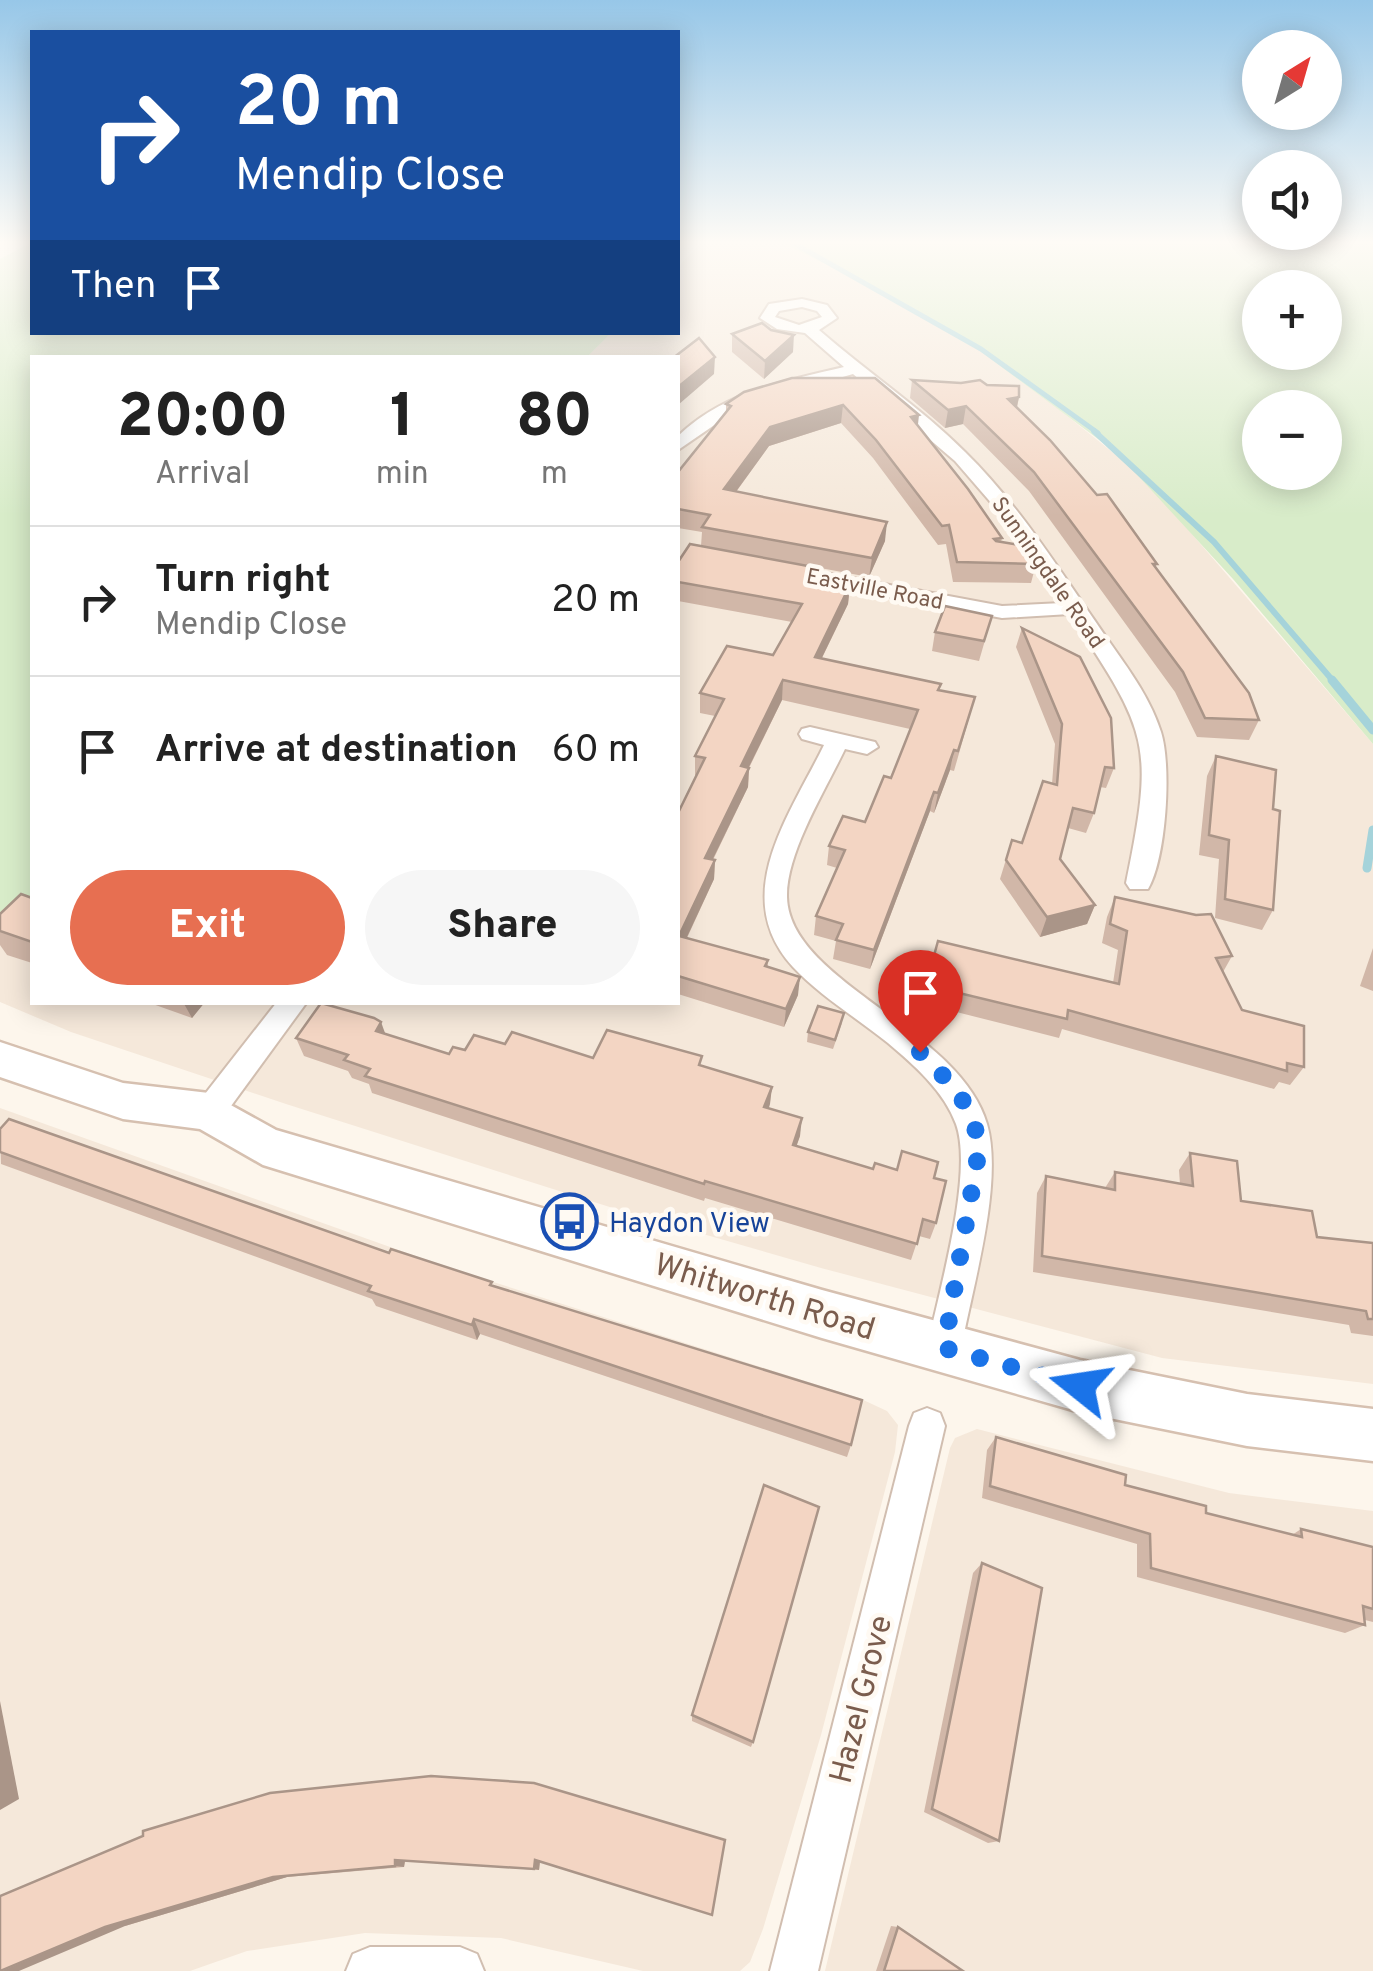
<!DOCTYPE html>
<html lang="en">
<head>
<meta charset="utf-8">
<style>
  body { margin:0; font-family:Overpass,sans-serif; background:#f6f6f6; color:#222; height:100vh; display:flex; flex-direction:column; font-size:38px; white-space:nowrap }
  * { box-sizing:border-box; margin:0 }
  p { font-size:32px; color:#767676 }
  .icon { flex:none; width:55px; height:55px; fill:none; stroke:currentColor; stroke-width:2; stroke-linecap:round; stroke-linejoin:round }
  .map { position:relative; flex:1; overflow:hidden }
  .details { position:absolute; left:30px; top:355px; width:650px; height:650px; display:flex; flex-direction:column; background:#fff; border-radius:0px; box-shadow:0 5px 25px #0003 }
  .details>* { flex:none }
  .guide { position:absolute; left:30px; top:30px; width:650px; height:305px; border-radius:0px; box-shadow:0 5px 25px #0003; background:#1a4fa0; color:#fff; overflow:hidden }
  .needle { width:65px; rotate:37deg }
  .controls { position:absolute; left:1242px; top:30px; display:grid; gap:20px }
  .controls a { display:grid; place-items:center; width:100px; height:100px; border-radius:50%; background:#fff; box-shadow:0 5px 25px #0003; font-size:50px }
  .pin { position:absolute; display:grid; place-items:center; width:85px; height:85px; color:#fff; margin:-102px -42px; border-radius:50% 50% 50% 0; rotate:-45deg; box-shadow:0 0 10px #0007 }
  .pin .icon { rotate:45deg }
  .me { position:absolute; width:110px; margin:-55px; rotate:285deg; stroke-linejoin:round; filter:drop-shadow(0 0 8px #0008) }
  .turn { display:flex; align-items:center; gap:35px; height:210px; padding:0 40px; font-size:45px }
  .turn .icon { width:130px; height:130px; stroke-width:2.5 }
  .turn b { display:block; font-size:70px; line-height:85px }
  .then { display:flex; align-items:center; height:95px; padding:0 40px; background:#0003; gap:20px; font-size:38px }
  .eta { display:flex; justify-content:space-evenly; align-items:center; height:170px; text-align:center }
  .eta b { font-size:60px; font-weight:800; line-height:70px }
  .primary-button { display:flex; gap:20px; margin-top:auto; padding:20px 40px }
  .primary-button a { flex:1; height:115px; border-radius:60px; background:#e76f51; color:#fff; font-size:40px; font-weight:800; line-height:115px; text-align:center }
  .primary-button a+a { background:#f6f6f6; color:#222 }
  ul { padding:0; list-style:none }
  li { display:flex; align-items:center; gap:30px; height:150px; padding:0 40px; border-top:2px solid #e0e0e0 }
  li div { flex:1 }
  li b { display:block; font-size:38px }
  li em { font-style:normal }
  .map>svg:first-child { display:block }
</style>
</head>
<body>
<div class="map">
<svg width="1373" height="1971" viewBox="0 0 1373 1971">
  <rect width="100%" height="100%" fill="#fdf6ec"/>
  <!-- residential -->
  <g fill="#f5e8da">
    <path d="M704,240H776L872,286L956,333L1021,379L1141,475L1373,744V1384L1162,1358L821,1268L616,1209L286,1104L71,1032L0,1002V940L32,908V1002H678V358L587,357L611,333L678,332V267Z"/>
    <path d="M0,1108L449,1268L859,1398L887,1411L898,1425L895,1452L821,1735L763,1929L750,1962L740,1971H643L501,1938L365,1933L247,1951L190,1971H0Z"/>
    <path d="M977,1429L1229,1493L1373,1511V1971H825L950,1448L955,1438Z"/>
  </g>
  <!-- green -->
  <g fill="#d8ecc9" fill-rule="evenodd">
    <path d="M776,240H1373V744L1233,579L1118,454L956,333L889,295ZM1260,288H1325V352H1260ZM1260,408H1325V472H1260Z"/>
    <path d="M32,242V332L611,333L586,358H32V908L0,940V259Z"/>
  </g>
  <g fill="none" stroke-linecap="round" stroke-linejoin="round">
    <!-- stream-far2 -->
    <path stroke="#a5d3da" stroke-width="5" d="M788,240L981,349L1098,433"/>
    <!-- stream-far1 -->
    <path stroke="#a5d3da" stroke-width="6" d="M1094,431L1214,542L1334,682"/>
    <!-- stream -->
    <g stroke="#a5d3da" stroke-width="9">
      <path d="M1332,680L1373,730"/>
      <path d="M1367,868L1373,830"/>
    </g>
    <defs>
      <g id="street">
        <path d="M802,299L827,305L837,318L819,330C867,372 920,407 965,452C1016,502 1055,563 1095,621C1119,657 1148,691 1161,732C1172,767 1166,858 1148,889H1130L1126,883C1155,742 1148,733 1070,614L1002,618L772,575L762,569L772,563L1002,606L1062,603L1000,513L955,461L853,374L742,406L678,450V436C723,392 785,381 844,367L805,333L777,329L760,318L769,304ZM802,307L817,311L822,317L799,325L775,317L779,311Z"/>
        <path d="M810,727L875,742L878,747L867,754L845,749C826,789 786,853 787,897C789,982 959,1028 987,1124C1004,1183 972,1288 961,1349L956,1361L944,1366L932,1361L927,1349C938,1294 974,1174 956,1124C944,1091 914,1065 888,1043C857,1018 820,996 793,967C728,896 790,815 824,745L802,739L799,734L802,729Z"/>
        <path d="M277,1002H307L220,1121L209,1125L198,1121L194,1112L198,1103Z"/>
        <path d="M927,1408L940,1413L945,1426L818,1971H770L909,1426L914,1413Z"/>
        <path d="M370,1947H460L477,1954L484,1971H346L353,1954Z"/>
      </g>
      <path id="secondary" d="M0,1042L123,1083L209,1093L276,1130L822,1290L1080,1360L1247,1394L1373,1409V1461L1247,1446L1080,1412L822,1338L263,1165L200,1129L123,1119L0,1077Z"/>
    </defs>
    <!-- street casing -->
    <use href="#street" stroke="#d1beb0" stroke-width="4"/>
    <!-- secondary casing -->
    <use href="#secondary" stroke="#d6c0b0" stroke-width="5"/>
    <!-- street -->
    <use href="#street" fill="#fff" fill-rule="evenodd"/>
    <!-- secondary -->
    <use href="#secondary" fill="#fff" fill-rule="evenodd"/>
  </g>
  <!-- wall -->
  <g fill="#d1b7a8">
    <path d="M732,334L793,352L764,379L732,352Z"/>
    <path d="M792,378L918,426L1002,538L1001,542L1036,564L1031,583L953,582L946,544L938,545L873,458L841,423L769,446L736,492L885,541L869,577L701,546L702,532L678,528V472L726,412V404Z"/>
    <path d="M912,380L987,385L1019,397L1017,408L1097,495L1157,564L1155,568L1259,720L1249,740L1197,737L1175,692L1029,491L963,424L945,428L910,398Z"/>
    <path d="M678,562L807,576L850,585L848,604L822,658L939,690L975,697L954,771L950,770L934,813L930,811L870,969L833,959L836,941L814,935L816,916L837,868L827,865L829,846L865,822L891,778L910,729L782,700L749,768L748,787L713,860H715L714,879L687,938L768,960V967L798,995L784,1027L678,994V813L697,775H695V756L715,716L700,713V693L773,655L792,622L678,601Z"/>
    <path d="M992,616L979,661L932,651L935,632Z"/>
    <path d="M1022,628L1114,768L1106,788L1100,787L1094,813L1086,833L1068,828L1060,859L1095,905L1087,924L1040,937L1000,879L1012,840L1022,843L1052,784L1055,744L1016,647Z"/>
    <path d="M1216,756L1273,809V910L1262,930L1215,918L1219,859L1199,855L1207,776Z"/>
    <path d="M1115,897L1232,956L1223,972L1242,1010L1304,1067L1290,1085L1279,1082L1274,1089L1062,1029L1059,1038L921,1003L938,941L1113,983L1118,950L1102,943L1107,917Z"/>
    <path d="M32,898V963L7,955L0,945V914Z"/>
    <path d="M1373,948V991L1360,986Z"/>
    <path d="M147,1002H205L192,1018Z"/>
    <path d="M842,1023L833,1049L807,1042L808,1032Z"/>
    <path d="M385,1034L449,1054L505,1044L593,1058L702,1066L772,1087L769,1108L800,1136L796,1146L873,1169L897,1170L934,1178L936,1223L930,1239L919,1236L911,1260L705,1198L704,1201L372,1093L369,1084L352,1078L348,1071L304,1056L296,1038Z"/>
    <path d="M0,1129L493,1286L851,1445L847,1457L480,1334L477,1340L376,1306L372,1299L1,1164Z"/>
    <path d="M1190,1153L1241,1201L1317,1237L1373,1243V1336L1351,1333L1349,1325L1033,1272L1037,1193L1046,1176L1105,1188L1115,1172L1180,1184L1179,1170Z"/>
    <path d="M996,1437L1125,1485L1206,1513L1292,1535L1301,1529L1373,1547V1622L1365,1620V1625L1345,1633L1137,1577V1544L982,1498L987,1450Z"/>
    <path d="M982,1563L999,1841L988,1843L924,1812L973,1573Z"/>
    <path d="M692,1715L753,1742L751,1747L692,1721Z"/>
    <path d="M143,1836L540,1861L539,1870L405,1861L404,1867L287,1877L125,1926Z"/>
    <path d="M891,1926L898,1927L963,1971H876Z"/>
  </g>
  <!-- shaded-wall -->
  <g fill="#aa9588">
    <path d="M794,335L793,352L764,379L765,361Z"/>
    <path d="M715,357L714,374L678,405V387Z"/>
    <path d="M1019,397L1015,415L1008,399Z"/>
    <path d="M843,405L841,423L769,446L724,508V489L770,427Z"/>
    <path d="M966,406L963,424L945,428L948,410Z"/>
    <path d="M919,415L917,433L911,417Z"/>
    <path d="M887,522L885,541L869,577L872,558Z"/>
    <path d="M850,585L848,604L813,676L815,657Z"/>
    <path d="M783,680L782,700L740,785L741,766Z"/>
    <path d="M954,750L950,770L934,813L938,793Z"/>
    <path d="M749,768L748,787L704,877L705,858Z"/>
    <path d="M934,792L930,811L870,969L874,950Z"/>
    <path d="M715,860L714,879L679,954V936Z"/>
    <path d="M1095,905L1087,924L1040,937L1047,917Z"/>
    <path d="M800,977L798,995L784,1027L786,1009Z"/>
    <path d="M183,1002H205L192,1018Z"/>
    <path d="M381,1022L388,1041L376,1031Z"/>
    <path d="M772,1087L770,1104L763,1124L764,1107Z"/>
    <path d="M802,1118L800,1136L791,1162L793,1145Z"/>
    <path d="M474,1319L480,1334L477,1340L472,1325Z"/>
    <path d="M0,1701L19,1799L0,1810Z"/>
    <path d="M395,1860L405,1861L404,1867L395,1866Z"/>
    <path d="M535,1860L540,1861L539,1870L534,1869Z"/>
    <path d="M273,1877H287L125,1926L19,1971H2L105,1927Z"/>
  </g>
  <!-- building -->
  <g fill="#f3d5c3" stroke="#aa9588" stroke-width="2.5">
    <path d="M762,323L771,330L794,335L765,361L732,334Z"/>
    <path d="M699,338L715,357L678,387V358H673Z"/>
    <path d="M792,378H875L919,415L911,417L968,489L1002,538L994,539L996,541L1037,548L1036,564L957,562L949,525L942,526L876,440L843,405L770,427L724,489L887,522L872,558L702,527L710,515L678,509V472L731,406L726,404L744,392Z"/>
    <path d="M912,380L961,383L980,380L987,385L1019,386V397L1008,399L1050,440L1097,495L1107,494L1157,564H1153L1249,693L1259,720L1205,718L1183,672L1034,472L966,406L948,410Z"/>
    <path d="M690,544L808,566L807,576L850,585L815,657L941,684L938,690L975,697L958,751L954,750L938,793L934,792L874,950L836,940L843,924L816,916L845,850L829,846L843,816L865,822L884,776L891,778L918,710L783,680L741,766L749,768L705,858L715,860L679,936L768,960L765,966L800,977L786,1009L678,976V813L705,758L695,756L724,699L700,693L727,646L773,655L802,604L678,582V562Z"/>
    <path d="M945,606L992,616L984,641L935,632Z"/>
    <path d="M1022,628L1080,657L1111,718L1114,768L1105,767L1094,813L1073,808L1060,859L1095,905L1047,917L1006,860L1012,840L1022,843L1043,781L1057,785L1061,735L1062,724Z"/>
    <path d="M1216,756L1276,770L1273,809L1280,811L1273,910L1225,899L1229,840L1209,835Z"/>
    <path d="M21,894L32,898V942L0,931V914Z"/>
    <path d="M1115,897L1196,915L1211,914L1232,956L1216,958L1242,1010L1304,1026V1067L1287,1063V1071L1068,1010L1067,1019L926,985L938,941L1119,984L1127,931L1110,924Z"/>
    <path d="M321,1003L374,1018L381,1022L376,1031L449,1054L453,1047L465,1050L474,1035L505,1044L512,1032L593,1058L607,1030L702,1056L699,1065L772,1087L764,1107L802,1118L793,1145L873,1169L875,1163L897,1170L902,1151L938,1162L934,1178L946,1181L936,1223L923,1219L917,1244L705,1181L704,1184L365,1076L370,1069L344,1060L348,1055L296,1038Z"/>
    <path d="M818,1006L844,1013L835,1040L808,1032Z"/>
    <path d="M9,1119L389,1253L391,1249L492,1282L490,1285L862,1400L851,1445L474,1319L472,1325L368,1291L371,1286L0,1152V1129Z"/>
    <path d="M1190,1153L1237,1161L1241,1201L1312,1211L1317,1237L1373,1243V1319H1368L1366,1311L1042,1256L1046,1176L1115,1190V1172L1193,1186Z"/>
    <path d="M996,1437L1126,1475L1125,1485L1206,1506V1513L1302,1537L1301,1529L1373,1547V1609L1363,1606L1365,1625L1151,1568L1150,1534L990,1486Z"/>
    <path d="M764,1485L819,1507L753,1742L692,1715Z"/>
    <path d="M982,1563L1042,1588L999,1841L932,1809Z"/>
    <path d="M431,1776L534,1783L725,1840L712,1915L535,1860L534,1869L395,1860V1866L273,1877L105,1927L0,1971V1896L143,1836V1831L270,1793Z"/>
    <path d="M898,1927L963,1971H884Z"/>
  </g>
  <!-- sky -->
  <linearGradient id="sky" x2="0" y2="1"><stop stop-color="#97c7e8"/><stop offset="0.47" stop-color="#fefbf6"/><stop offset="1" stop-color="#fefbf6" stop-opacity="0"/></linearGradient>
  <rect width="1373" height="516" fill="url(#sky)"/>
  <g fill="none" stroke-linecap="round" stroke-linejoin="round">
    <!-- route -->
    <path stroke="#1a73e8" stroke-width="18" stroke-dasharray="0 32.4" d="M920,1052L953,1086L969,1110L980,1144L944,1348L1080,1386"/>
  </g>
  <!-- icons -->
  <defs>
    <symbol id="bus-ring" viewBox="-11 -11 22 22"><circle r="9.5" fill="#fffaf3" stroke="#1a4fb4" stroke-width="1.5"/><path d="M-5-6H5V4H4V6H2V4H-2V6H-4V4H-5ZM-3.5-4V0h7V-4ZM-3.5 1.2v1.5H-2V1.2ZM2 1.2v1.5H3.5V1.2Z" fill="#1a4fb4"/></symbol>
  </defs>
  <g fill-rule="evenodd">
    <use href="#bus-ring" x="538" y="1190" width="63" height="63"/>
  </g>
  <g text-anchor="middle" stroke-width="9" stroke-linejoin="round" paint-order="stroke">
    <!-- far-street labels -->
    <g font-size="22" fill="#7a5c4d" stroke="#fffaf3">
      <text transform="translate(1049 572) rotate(55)" y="8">Sunningdale Road</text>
      <text transform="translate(875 588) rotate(11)" y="8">Eastville Road</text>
    </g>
    <!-- transit labels -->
    <g font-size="28" fill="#164399" stroke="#fffaf3" text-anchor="start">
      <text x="609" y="1232">Haydon View</text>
    </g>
    <!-- near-street labels -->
    <g font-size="32" fill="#7a5c4d" stroke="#fffaf3">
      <text transform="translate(765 1296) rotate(17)" y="11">Whitworth Road</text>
      <text transform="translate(860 1699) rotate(-76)" y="11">Hazel Grove</text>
    </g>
  </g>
</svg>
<div class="controls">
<a><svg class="needle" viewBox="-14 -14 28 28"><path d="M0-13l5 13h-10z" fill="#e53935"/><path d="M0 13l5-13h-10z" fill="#767676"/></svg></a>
<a><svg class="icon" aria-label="sound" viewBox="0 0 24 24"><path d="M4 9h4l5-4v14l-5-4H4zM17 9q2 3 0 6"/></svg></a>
<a>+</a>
<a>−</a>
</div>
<div class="pin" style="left:920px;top:1052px;background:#d93025"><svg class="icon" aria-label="arrive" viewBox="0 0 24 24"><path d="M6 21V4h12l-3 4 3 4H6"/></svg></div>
<svg class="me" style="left:1080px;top:1386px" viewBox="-20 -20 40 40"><path d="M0-17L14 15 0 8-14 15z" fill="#1a73e8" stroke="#fff" stroke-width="4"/></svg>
<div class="guide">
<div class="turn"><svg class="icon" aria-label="right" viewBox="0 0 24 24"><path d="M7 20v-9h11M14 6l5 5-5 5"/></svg><div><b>20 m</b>Mendip Close</div></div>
<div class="then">Then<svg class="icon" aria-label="arrive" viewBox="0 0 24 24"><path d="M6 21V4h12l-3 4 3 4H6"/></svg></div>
</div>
<section class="details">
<div class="eta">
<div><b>20:00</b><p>Arrival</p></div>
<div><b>1</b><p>min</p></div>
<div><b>80</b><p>m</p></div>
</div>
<ul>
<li><svg class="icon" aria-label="right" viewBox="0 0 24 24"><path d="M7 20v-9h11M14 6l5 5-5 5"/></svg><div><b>Turn right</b><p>Mendip Close</p></div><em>20 m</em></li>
<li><svg class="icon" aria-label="arrive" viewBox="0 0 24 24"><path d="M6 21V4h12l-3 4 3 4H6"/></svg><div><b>Arrive at destination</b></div><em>60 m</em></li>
</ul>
<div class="primary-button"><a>Exit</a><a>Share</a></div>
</section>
</div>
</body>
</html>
